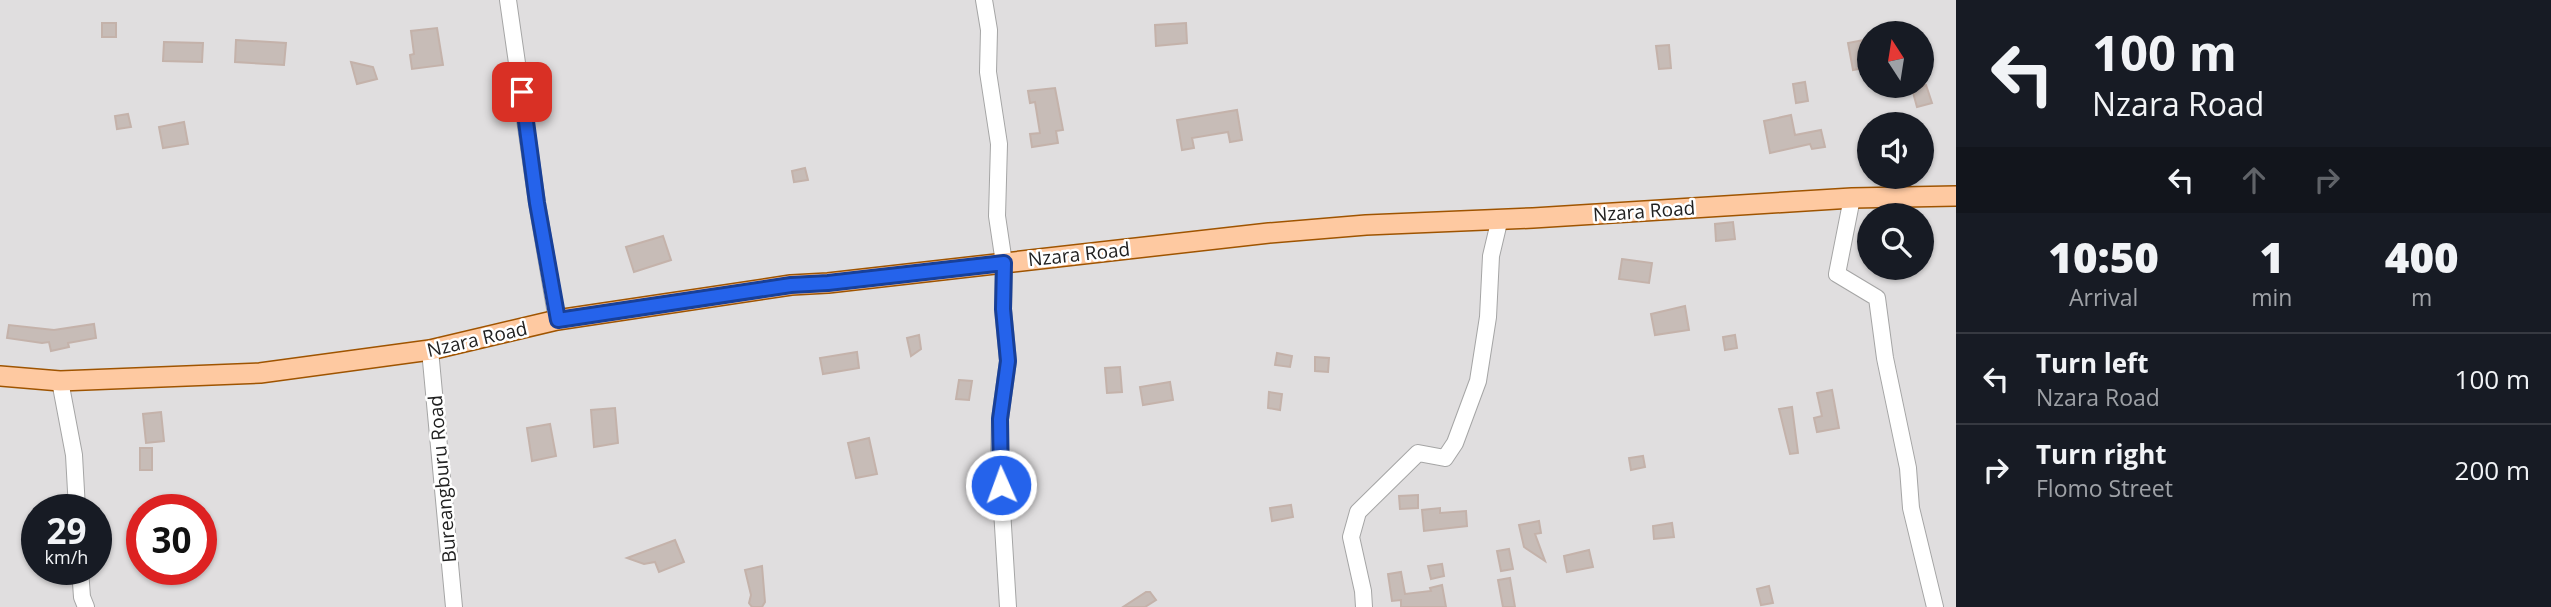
<!DOCTYPE html>
<html lang="en">
<head>
<meta charset="utf-8">
<style>
  body { margin:0; font-family:"Open Sans",sans-serif; background:#20242c; color:#f1f3f6; height:100vh; display:flex; flex-direction:column; font-size:26px; white-space:nowrap }
  * { box-sizing:border-box; margin:0 }
  p { font-size:23px; color:#9ea1a6 }
  .icon { flex:none; width:38px; height:38px; fill:none; stroke:currentColor; stroke-width:2; stroke-linecap:round; stroke-linejoin:round }
  .map { position:relative; flex:1; overflow:hidden }
  .details { display:flex; flex-direction:column; background:#171b24; width:595px }
  .details>* { flex:none }
  .hud { background:#171b24; color:#f1f3f6; overflow:hidden }
  .needle { width:46px; rotate:348deg }
  .fabs { position:absolute; left:1857px; top:21px; display:grid; gap:14px }
  .fabs a { display:grid; place-items:center; width:77px; height:77px; border-radius:50%; background:#171b24; box-shadow:0 2px 5px #0004; font-size:35px }
  .speed { position:absolute; left:21px; top:494px; display:flex; gap:14px; font-size:35px; font-weight:700; text-align:center }
  .speed>* { display:grid; place-content:center; width:91px; height:91px; border-radius:50%; background:#171b24; box-shadow:0 2px 5px #0004; line-height:1 }
  .speed small { font-size:18px; font-weight:400 }
  .speed .limit { border:10px solid #d22; background:#fff; color:#111 }
  .pin { position:absolute; display:grid; place-items:center; width:60px; height:60px; color:#fff; margin:-30px; border-radius:14px; box-shadow:0 4px 10px #0006 }
  .me { position:absolute; width:77px; margin:-38px; rotate:358deg; stroke-linejoin:round; filter:drop-shadow(0 0 5px #0008) }
  .turn { display:flex; align-items:center; gap:24px; height:147px; padding:0 21px; font-size:32px }
  .turn .icon { width:91px; height:91px; stroke-width:2.5 }
  .turn b { display:block; font-size:49px; line-height:60px }
  .lanes { display:flex; align-items:center; height:66px; padding:0 21px; background:#0003; justify-content:center; gap:35px; direction:ltr }
  .lanes .off { opacity:.35 }
  .eta { display:flex; justify-content:space-evenly; align-items:center; height:119px; text-align:center }
  .eta b { font-size:42px; font-weight:800; line-height:49px }
  ul { padding:0; list-style:none }
  li { display:flex; align-items:center; gap:21px; height:91px; padding:0 21px; border-top:2px solid #363941 }
  li div { flex:1 }
  li b { display:block; font-size:26px }
  li em { font-style:normal }
  main { display:flex; flex:1; min-height:0 }
  .map>svg:first-child { display:block }
</style>
</head>
<body>
<main>
<div class="map">
<svg width="1956" height="607" viewBox="0 0 1956 607">
  <rect width="100%" height="100%" fill="#f2ede8"/>
  <!-- residential -->
  <path fill="#e0dedf" fill-rule="evenodd" d="M0,0H1956V607H0ZM1869,33H1922V86H1869ZM1869,124H1922V177H1869ZM1869,215H1922V268H1869ZM37,509H96V569H37ZM142,509H201V569H142Z"/>
  <!-- building -->
  <g fill="#c7bcb7" stroke="#c4b2aa" stroke-width="2">
    <rect x="102" y="23" width="14" height="14"/>
    <path d="M1186,23L1187,43L1156,46L1155,25Z"/>
    <path d="M437,28L443,65L412,69L410,55L414,54L411,31Z"/>
    <path d="M1869,39V67L1853,70L1848,43Z"/>
    <path d="M236,40L286,43L284,65L235,62Z"/>
    <path d="M164,42L203,43L202,62L163,61Z"/>
    <path d="M1669,45L1671,68L1659,69L1656,46Z"/>
    <path d="M351,62L373,67L377,79L357,84Z"/>
    <path d="M1805,82L1808,101L1796,103L1793,84Z"/>
    <path d="M1926,85L1932,103L1917,107L1912,89Z"/>
    <path d="M1055,88L1063,130L1056,131L1058,143L1032,147L1030,134L1040,133L1035,102L1030,103L1028,91Z"/>
    <path d="M1237,110L1242,140L1230,142L1228,132L1192,138L1194,148L1182,150L1177,120Z"/>
    <path d="M128,114L131,127L117,129L115,116Z"/>
    <path d="M1791,115L1795,135L1821,130L1825,147L1812,149L1810,144L1770,153L1764,121Z"/>
    <path d="M184,122L188,144L163,148L159,127Z"/>
    <path d="M805,168L808,180L794,182L792,171Z"/>
    <path d="M1733,222L1735,239L1716,241L1715,224Z"/>
    <path d="M663,236L671,260L634,272L626,247Z"/>
    <path d="M1622,259L1652,263L1649,283L1619,279Z"/>
    <path d="M1685,306L1689,330L1655,335L1651,314Z"/>
    <path d="M94,324L96,338L68,343L69,347L51,351L49,342L42,343L7,338L9,325L54,330Z"/>
    <path d="M919,335L921,349L911,356L907,338Z"/>
    <path d="M1735,335L1737,348L1725,350L1723,337Z"/>
    <path d="M857,352L859,368L823,374L820,358Z"/>
    <path d="M1277,353L1292,356L1290,367L1275,365Z"/>
    <path d="M1315,357L1329,358L1328,372L1315,371Z"/>
    <path d="M1120,367L1122,392L1107,393L1105,368Z"/>
    <path d="M959,380L972,381L969,400L956,399Z"/>
    <path d="M1170,382L1173,400L1143,405L1140,387Z"/>
    <path d="M1832,390L1839,428L1817,432L1814,418L1822,416L1817,393Z"/>
    <path d="M1269,392L1282,394L1280,410L1268,408Z"/>
    <path d="M1792,407L1798,453L1790,454L1779,409Z"/>
    <path d="M615,408L618,443L594,447L591,410Z"/>
    <path d="M161,412L164,441L146,443L143,414Z"/>
    <path d="M550,424L556,456L532,461L527,428Z"/>
    <path d="M869,438L877,474L856,478L848,443Z"/>
    <rect x="140" y="448" width="12" height="22"/>
    <path d="M1643,456L1645,467L1631,470L1629,458Z"/>
    <path d="M1418,495V508L1400,509L1399,496Z"/>
    <path d="M1291,505L1293,517L1272,521L1270,508Z"/>
    <path d="M1440,508V513L1466,511L1467,526L1424,531L1422,510Z"/>
    <path d="M1539,521L1541,533L1535,534L1545,561L1524,547L1519,525Z"/>
    <path d="M1672,523L1674,537L1654,539L1653,526Z"/>
    <path d="M675,540L684,562L659,572L655,562L644,564L627,558Z"/>
    <path d="M1509,549L1513,569L1501,571L1497,551Z"/>
    <path d="M1589,550L1593,567L1567,572L1564,556Z"/>
    <path d="M1442,564L1444,576L1431,579L1428,566Z"/>
    <path d="M762,566L765,602L762,607H752L749,603L751,595L745,570Z"/>
    <path d="M1401,572L1405,594L1431,591L1430,588L1442,585L1446,607H1401V600L1392,601L1388,574Z"/>
    <path d="M1510,578L1515,607H1503L1498,580Z"/>
    <path d="M1769,586L1773,603L1761,605L1757,589Z"/>
    <path d="M1146,592H1150L1156,600L1145,607H1123Z"/>
  </g>
  <g fill="none" stroke-linecap="round" stroke-linejoin="round">
    <defs>
      <g id="minor">
        <path d="M508,0L537,203L557,320"/>
        <path d="M984,0L989,30L988,72L999,144L997,216L1004,263L1003,309L1008,361L1000,419L999,461L1008,607"/>
        <path d="M1852,198L1837,274L1877,298L1885,358L1908,468L1911,508L1935,607"/>
        <path d="M430,350L454,607"/>
        <path d="M60,381L74,455L77,509"/>
        <path d="M80,569L82,597L86,607"/>
        <path d="M1364,607L1363,591L1351,537L1358,512L1418,453L1445,458L1455,443L1478,381L1488,317L1491,256L1500,218"/>
      </g>
      <path id="major" d="M0,376L60,381L260,373L430,350L557,320L791,285L828,283L1269,233L1366,225L1533,218L1852,198L1956,196"/>
    </defs>
    <!-- minor casing -->
    <use href="#minor" stroke="#a5a5a5" stroke-width="18"/>
    <!-- major casing -->
    <use href="#major" stroke="#9f5400" stroke-width="22"/>
    <!-- minor -->
    <use href="#minor" stroke="#fff" stroke-width="16"/>
    <!-- major -->
    <use href="#major" stroke="#fec9a1" stroke-width="19"/>
  </g>
  <g fill="none" stroke-linecap="round" stroke-linejoin="round">
    <defs>
      <path id="route" d="M522,92L537,203L558,320L791,285L828,283L1004,263L1003,309L1008,361L1000,419L1001,485"/>
    </defs>
    <!-- route casing -->
    <use href="#route" stroke="#184099" stroke-width="18"/>
    <!-- route -->
    <use href="#route" stroke="#2563eb" stroke-width="12"/>
  </g>
  <g text-anchor="middle" stroke-width="5" stroke-linejoin="round" paint-order="stroke">
    <!-- street labels -->
    <g font-size="19" fill="#212121" stroke="#fff">
      <text transform="translate(1644 211) rotate(-4)" y="7">Nzara Road</text>
      <text transform="translate(1079 254) rotate(-6)" y="7">Nzara Road</text>
      <text transform="translate(477 339) rotate(-13)" y="7">Nzara Road</text>
      <text transform="translate(442 479) rotate(-95)" y="7">Bureangburu Road</text>
    </g>
  </g>
</svg>
<div class="fabs">
<a><svg class="needle" viewBox="-14 -14 28 28"><path d="M0-13l5 13h-10z" fill="#e53935"/><path d="M0 13l5-13h-10z" fill="#9ea1a6"/></svg></a>
<a><svg class="icon" aria-label="sound" viewBox="0 0 24 24"><path d="M4 9h4l5-4v14l-5-4H4zM17 9q2 3 0 6"/></svg></a>
<a><svg class="icon" aria-label="search" viewBox="0 0 24 24"><circle cx="10" cy="10" r="6"/><path d="M15 15l6 6"/></svg></a>
</div>
<div class="speed"><div>29<small>km/h</small></div><div class="limit">30</div></div>
<div class="pin" style="left:522px;top:92px;background:#d93025"><svg class="icon" aria-label="arrive" viewBox="0 0 24 24"><path d="M6 21V4h12l-3 4 3 4H6"/></svg></div>
<svg class="me" style="left:1001px;top:485px" viewBox="-20 -20 40 40"><circle r="17" fill="#2563eb" stroke="#fff" stroke-width="3"/><path d="M0-11L8 9 0 5-8 9z" fill="#fff"/></svg>
</div>
<section class="details">
<div class="hud">
<div class="turn"><svg class="icon" aria-label="left" viewBox="0 0 24 24"><path d="M17 20v-9H6M10 6l-5 5 5 5"/></svg><div><b>100 m</b>Nzara Road</div></div>
<div class="lanes"><svg class="icon" aria-label="left" viewBox="0 0 24 24"><path d="M17 20v-9H6M10 6l-5 5 5 5"/></svg><svg class="icon off" aria-label="ahead" viewBox="0 0 24 24"><path d="M12 20V5M6 11l6-6 6 6"/></svg><svg class="icon off" aria-label="right" viewBox="0 0 24 24"><path d="M7 20v-9h11M14 6l5 5-5 5"/></svg></div>
</div>
<div class="eta">
<div><b>10:50</b><p>Arrival</p></div>
<div><b>1</b><p>min</p></div>
<div><b>400</b><p>m</p></div>
</div>
<ul>
<li><svg class="icon" aria-label="left" viewBox="0 0 24 24"><path d="M17 20v-9H6M10 6l-5 5 5 5"/></svg><div><b>Turn left</b><p>Nzara Road</p></div><em>100 m</em></li>
<li><svg class="icon" aria-label="right" viewBox="0 0 24 24"><path d="M7 20v-9h11M14 6l5 5-5 5"/></svg><div><b>Turn right</b><p>Flomo Street</p></div><em>200 m</em></li>
</ul>
</section>
</main>
</body>
</html>
